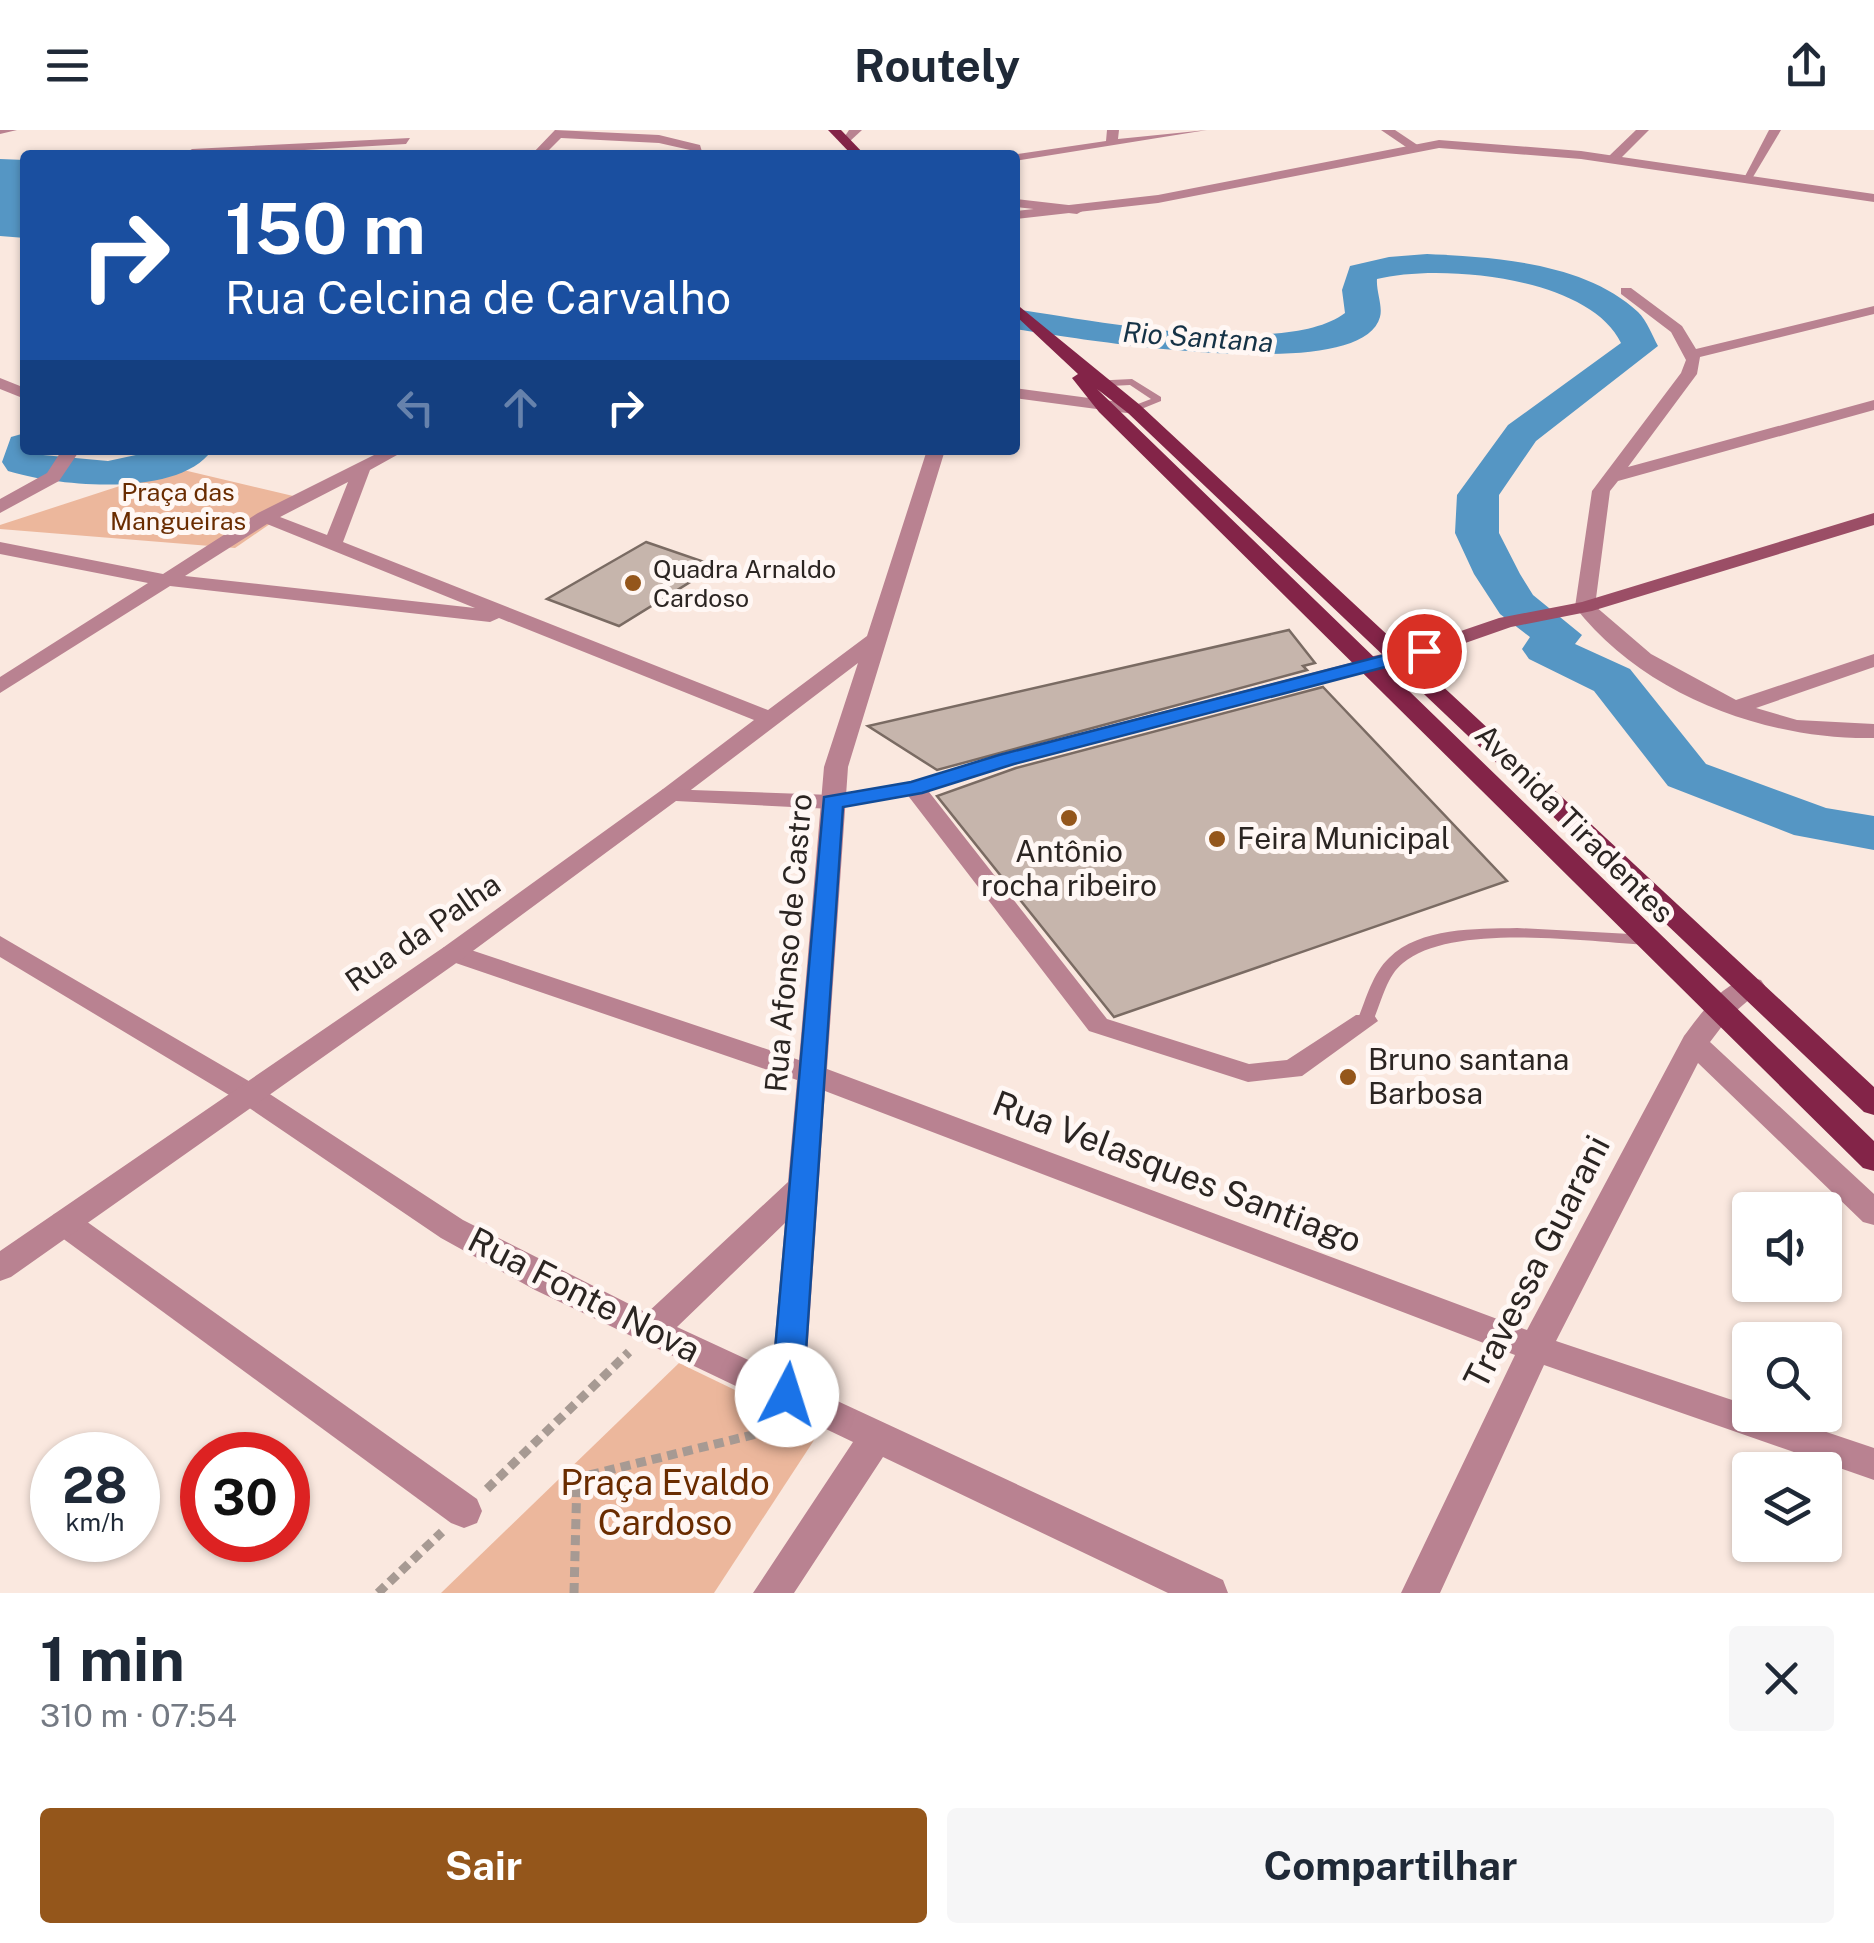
<!DOCTYPE html>
<html lang="pt">
<head>
<meta charset="utf-8">
<style>
  body { margin:0; font-family:"Public Sans",sans-serif; background:#f6f6f7; color:#1f2937; height:100vh; display:flex; flex-direction:column; font-size:38px; white-space:nowrap }
  * { box-sizing:border-box; margin:0 }
  p { font-size:32px; color:#747a83 }
  .icon { flex:none; width:55px; height:55px; fill:none; stroke:currentColor; stroke-width:2; stroke-linecap:round; stroke-linejoin:round }
  .map { position:relative; height:1463px; overflow:hidden }
  .side { display:flex; flex-direction:column; background:#fff; flex:1 }
  .side>* { flex:none }
  .top-card { position:absolute; left:20px; top:20px; width:1000px; height:305px; border-radius:10px; box-shadow:0 2px 8px #0004; background:#1a4fa0; color:#fff; overflow:hidden }
  .controls { position:absolute; left:1732px; top:1062px; display:grid; gap:20px }
  .controls a { display:grid; place-items:center; width:110px; height:110px; border-radius:10px; background:#fff; box-shadow:0 2px 8px #0004; font-size:50px }
  .speed { position:absolute; left:30px; top:1302px; display:flex; gap:20px; font-size:50px; font-weight:700; text-align:center }
  .speed>* { display:grid; place-content:center; width:130px; height:130px; border-radius:50%; background:#fff; box-shadow:0 2px 8px #0004; line-height:1 }
  .speed small { font-size:25px; font-weight:400 }
  .speed .limit { border:15px solid #d22; background:#fff; color:#111 }
  .pin { position:absolute; display:grid; place-items:center; width:85px; height:85px; color:#fff; margin:-42px; border:5px solid #fff; border-radius:50%; box-shadow:0 2px 10px #0007 }
  .me { position:absolute; width:110px; margin:-55px; rotate:5deg; stroke-linejoin:round; filter:drop-shadow(0 0 8px #0008) }
  .turn { display:flex; align-items:center; gap:35px; height:210px; padding:0 40px; font-size:45px }
  .turn .icon { width:130px; height:130px; stroke-width:2.5 }
  .turn b { display:block; font-size:70px; line-height:85px }
  .lanes { display:flex; align-items:center; height:95px; padding:0 40px; background:#0003; justify-content:center; gap:50px; direction:ltr }
  .lanes .off { opacity:.35 }
  .round { display:grid; place-items:center; flex:none; width:105px; height:105px; border-radius:10px; background:#f6f6f7 }
  .headline { display:flex; align-items:center; justify-content:space-between; height:170px; padding:0 40px }
  h1 { font-size:60px; font-weight:700; line-height:75px }
  .primary-button { display:flex; gap:20px; margin-top:auto; padding:20px 40px }
  .primary-button a { flex:1; height:115px; border-radius:10px; background:#94561b; color:#fff; font-size:40px; font-weight:700; line-height:115px; text-align:center }
  .primary-button a+a { background:#f6f6f7; color:#1f2937 }
  header { display:flex; justify-content:space-between; align-items:center; height:130px; padding:0 40px; background:#fff; font-size:45px; font-weight:700 }
  .map>svg:first-child { display:block }
</style>
</head>
<body>
<header><svg class="icon" aria-label="menu" viewBox="0 0 24 24"><path d="M4 6h16M4 12h16M4 18h16"/></svg>Routely<svg class="icon" aria-label="share" viewBox="0 0 24 24"><path d="M12 15V3M7 8l5-5 5 5M5 13v7h14v-7"/></svg></header>
<div class="map">
<svg width="1874" height="1463" viewBox="0 0 1874 1463">
  <rect width="100%" height="100%" fill="#fae8df"/>
  <!-- green -->
  <g fill="#ecb79c">
    <path d="M175,338L306,369L235,418L0,399V395Z"/>
    <path d="M679,1233L820,1301L714,1463H441Z"/>
  </g>
  <!-- water -->
  <path fill="#5596c4" d="M0,29L25,30V108L0,106Z"/>
  <g fill="none" stroke-linecap="round" stroke-linejoin="round">
    <!-- river -->
    <g fill="#5596c4" fill-rule="evenodd">
      <path d="M1427,124C1495,127 1586,133 1638,182C1647,191 1652,205 1658,216L1536,311L1499,365V403L1520,444L1533,465L1582,505L1575,514L1630,539L1706,634L1826,678L1874,686V720L1794,705L1668,656L1594,561L1529,529L1522,519L1530,507L1500,484L1474,444L1455,403L1457,365L1508,295L1621,213C1590,147 1441,133 1377,149C1376,161 1383,176 1380,187C1361,258 1070,207 1015,199V179C1092,190 1284,229 1345,183L1342,160L1350,136L1389,127Z"/>
      <path d="M25,303V320H44L43,325L108,331L159,320H212C178,369 56,356 8,341L2,332L11,307Z"/>
    </g>
  </g>
  <!-- building -->
  <g fill="#c6b5ac" stroke="#7a6b63" stroke-width="2.5">
    <path d="M646,412L716,436L619,496L547,469Z"/>
    <path d="M1289,500L1315,533L1303,536L1307,540L937,640L868,596Z"/>
    <path d="M1323,557L1507,751L1114,887L937,666L1016,638Z"/>
  </g>
  <g fill="none" stroke-linecap="round" stroke-linejoin="round">
    <!-- path -->
    <g stroke="#a79a93" stroke-width="9" stroke-dasharray="10 6" stroke-linecap="butt">
      <path d="M487,1359L629,1222"/>
      <path d="M378,1463L442,1402"/>
      <path d="M574,1463L577,1348L785,1297"/>
    </g>
    <!-- service -->
    <g fill="#b98291" fill-rule="evenodd">
      <path d="M1132,249L1161,267V271L1134,282L1130,281V277L1151,269L1130,255L1091,257L1086,254L1091,251Z"/>
      <path d="M1517,798L1649,805L1657,810L1649,815C1587,812 1452,792 1403,833C1385,847 1381,876 1371,895H1359L1357,891C1366,870 1372,844 1389,828C1420,797 1476,799 1517,798Z"/>
    </g>
    <!-- pedestrian -->
    <path fill="#b98291" fill-rule="evenodd" d="M914,652L922,653L1107,889L1249,934L1287,930L1356,885H1374L1378,891L1302,946L1248,952L1089,901L906,663L903,658L906,653Z"/>
    <!-- minor -->
    <g fill="#b98291" fill-rule="evenodd">
      <path d="M0,0H17L0,4Z"/>
      <path d="M555,0L659,5L700,15L703,25H691L690,20L659,13L561,8L544,25H531Z"/>
      <path d="M849,0H862L849,12H841Z"/>
      <path d="M1107,0H1119L1118,9L1207,0L1015,31V25H1010L1106,11Z"/>
      <path d="M1381,0H1395L1419,16L1409,19Z"/>
      <path d="M1636,0H1649L1617,32H1609V26Z"/>
      <path d="M1769,0H1781L1750,52H1742Z"/>
      <path d="M410,8L406,14L218,25L186,23L192,19Z"/>
      <path d="M1015,69L1077,76L1084,80L1077,84L1015,77Z"/>
      <path d="M1621,158H1631L1682,196L1696,219L1874,176V184L1700,227L1697,244L1628,337L1874,270V280L1618,351L1610,361L1595,476L1651,524L1736,570L1874,524V537L1756,578L1797,590L1874,594V608C1766,610 1643,565 1575,477L1592,361L1681,243L1686,230L1671,202L1621,164Z"/>
      <path d="M0,248L25,258V269L0,259Z"/>
      <path d="M1015,258L1134,274L1142,279L1134,284L1015,268Z"/>
      <path d="M62,320H80L59,351L0,383V369L47,343Z"/>
      <path d="M384,320H406L370,340L343,412L768,580L867,506L927,320H945L848,637L827,939L1527,1200L1684,906C1701,884 1729,841 1761,850L1765,856L1729,887L1710,912L1874,1064V1095L1863,1092L1698,933L1556,1211L1750,1276V1285H1776L1874,1318V1350L1544,1235L1440,1463H1401L1515,1225L825,961L805,1256L1223,1450L1228,1463H1168L883,1327L794,1463H753L853,1312L535,1160L441,1108L239,971L0,827V806L259,957L463,1090L647,1183L788,1052L797,950L444,829L440,823L444,817H462L799,930L824,637L858,533L679,669H663L659,664L663,659L754,590L499,488L490,492L170,456L0,563V547L148,453L0,424V412L163,444L258,383ZM348,352L327,405L280,387ZM267,394L475,478L185,446ZM785,1093L772,1241L677,1197Z"/>
      <path d="M65,1081L76,1084L477,1369L482,1381L477,1393L464,1398L451,1393L54,1102L49,1093L54,1084Z"/>
    </g>
    <!-- tertiary -->
    <g fill="#b98291" fill-rule="evenodd">
      <path d="M1439,10L1581,21L1874,64V72L1581,29L1439,18L1158,73L1015,89V81L1158,65Z"/>
      <path d="M1369,528L1380,534L1377,539L1015,634L914,665L832,679L676,671L462,829L11,1147L0,1151V1121L444,817L663,659L832,665L910,652L999,624Z"/>
    </g>
    <!-- secondary -->
    <path fill="#9b4e66" fill-rule="evenodd" d="M1874,383V395L1592,481L1511,497L1431,525L1369,540L1358,534L1361,529L1417,516L1499,488L1582,472Z"/>
    <!-- primary -->
    <g fill="#832448" fill-rule="evenodd">
      <path d="M828,0H841L865,25H852Z"/>
      <path d="M1015,173L1140,275L1874,957V985L1864,982L1128,283L1097,259L1874,1011V1041L1863,1038L1099,282L1072,248L1078,244L1015,185Z"/>
    </g>
  </g>
  <!-- route -->
  <path fill="#1a73e8" stroke="#114b97" stroke-width="2.5" d="M1424,515L1431,517V525L1014,634L922,663L843,677L803,1265L798,1275L787,1279L776,1275L771,1265L824,667L911,652L999,625Z"/>
  <!-- markers -->
  <g fill="#94561b" stroke="#fff7f4" stroke-width="4">
    <circle cx="633" cy="453" r="10"/>
    <circle cx="1069" cy="688" r="10"/>
    <circle cx="1217" cy="709" r="10"/>
    <circle cx="1348" cy="947" r="10"/>
  </g>
  <g text-anchor="middle" stroke-width="10" stroke-linejoin="round" paint-order="stroke">
    <!-- far-park labels -->
    <g font-size="25" fill="#6a2c00" stroke="#fff7f4">
      <text x="178" y="371">Praça das<tspan x="178" dy="29">Mangueiras</tspan></text>
    </g>
    <!-- far-poi labels -->
    <g font-size="25" fill="#2b2522" stroke="#fff7f4" text-anchor="start">
      <text x="653" y="448">Quadra Arnaldo<tspan x="653" dy="29">Cardoso</tspan></text>
    </g>
    <!-- far-water labels -->
    <g font-size="28" font-style="italic" fill="#153246" stroke="#fff7f4">
      <text transform="translate(1198 207) rotate(4)" y="10">Rio Santana</text>
    </g>
    <!-- street labels -->
    <g font-size="30" fill="#2b2522" stroke="#fff7f4">
      <text transform="translate(1574 694) rotate(45)" y="10">Avenida Tiradentes</text>
      <text transform="translate(423 803) rotate(-35)" y="10">Rua da Palha</text>
      <text transform="translate(789 813) rotate(-85)" y="10">Rua Afonso de Castro</text>
    </g>
    <!-- poi labels -->
    <g font-size="30" fill="#2b2522" stroke="#fff7f4" text-anchor="start">
      <text x="1237" y="719">Feira Municipal</text>
      <text x="1069" y="732" text-anchor="middle">Antônio<tspan x="1069" dy="34">rocha ribeiro</tspan></text>
      <text x="1368" y="940">Bruno santana<tspan x="1368" dy="34">Barbosa</tspan></text>
    </g>
    <!-- near-street labels -->
    <g font-size="35" fill="#2b2522" stroke="#fff7f4">
      <text transform="translate(1177 1042) rotate(21)" y="12">Rua Velasques Santiago</text>
      <text transform="translate(1537 1132) rotate(-63)" y="12">Travessa Guarani</text>
      <text transform="translate(584 1165) rotate(27)" y="12">Rua Fonte Nova</text>
    </g>
    <!-- near-park labels -->
    <g font-size="35" fill="#6a2c00" stroke="#fff7f4">
      <text x="665" y="1365">Praça Evaldo<tspan x="665" dy="40">Cardoso</tspan></text>
    </g>
  </g>
</svg>
<div class="controls">
<a><svg class="icon" aria-label="sound" viewBox="0 0 24 24"><path d="M4 9h4l5-4v14l-5-4H4zM17 9q2 3 0 6"/></svg></a>
<a><svg class="icon" aria-label="search" viewBox="0 0 24 24"><circle cx="10" cy="10" r="6"/><path d="M15 15l6 6"/></svg></a>
<a><svg class="icon" aria-label="layers" viewBox="0 0 24 24"><path d="M12 4l9 5-9 5-9-5zM3 14l9 5 9-5"/></svg></a>
</div>
<div class="speed"><div>28<small>km/h</small></div><div class="limit">30</div></div>
<div class="pin" style="left:1424px;top:521px;background:#d93025"><svg class="icon" aria-label="arrive" viewBox="0 0 24 24"><path d="M6 21V4h12l-3 4 3 4H6"/></svg></div>
<svg class="me" style="left:787px;top:1265px" viewBox="-20 -20 40 40"><circle r="19" fill="#fff"/><path d="M0-13L10 11 0 6-10 11z" fill="#1a73e8"/></svg>
<div class="top-card">
<div class="turn"><svg class="icon" aria-label="right" viewBox="0 0 24 24"><path d="M7 20v-9h11M14 6l5 5-5 5"/></svg><div><b>150 m</b>Rua Celcina de Carvalho</div></div>
<div class="lanes"><svg class="icon off" aria-label="left" viewBox="0 0 24 24"><path d="M17 20v-9H6M10 6l-5 5 5 5"/></svg><svg class="icon off" aria-label="ahead" viewBox="0 0 24 24"><path d="M12 20V5M6 11l6-6 6 6"/></svg><svg class="icon" aria-label="right" viewBox="0 0 24 24"><path d="M7 20v-9h11M14 6l5 5-5 5"/></svg></div>
</div>
</div>
<section class="side">
<div class="headline"><div><h1>1 min</h1><p>310 m · 07:54</p></div><a class="round"><svg class="icon" aria-label="close" viewBox="0 0 24 24"><path d="M6 6l12 12M18 6L6 18"/></svg></a></div>
<div class="primary-button"><a>Sair</a><a>Compartilhar</a></div>
</section>
</body>
</html>
